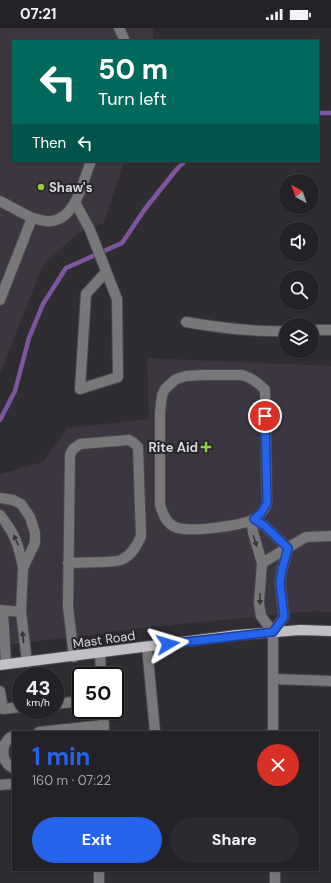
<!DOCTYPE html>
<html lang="en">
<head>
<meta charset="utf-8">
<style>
  body { margin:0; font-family:"DM Sans",sans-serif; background:#2c2a2e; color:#f1f3f6; height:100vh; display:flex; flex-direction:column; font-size:15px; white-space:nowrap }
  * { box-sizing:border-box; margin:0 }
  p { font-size:13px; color:#a3a4a7 }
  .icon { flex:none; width:22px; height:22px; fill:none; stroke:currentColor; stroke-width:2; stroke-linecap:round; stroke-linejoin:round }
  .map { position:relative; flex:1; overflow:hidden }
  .sheet { position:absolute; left:12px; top:703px; width:307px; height:140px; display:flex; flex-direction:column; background:#242226; border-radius:0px; box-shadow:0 1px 3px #0004,0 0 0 1px #413f43 }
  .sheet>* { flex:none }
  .banner { position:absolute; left:12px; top:12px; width:307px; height:122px; border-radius:0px; box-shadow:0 1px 3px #0004,0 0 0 1px #413f43; background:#00695c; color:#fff; overflow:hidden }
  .needle { width:26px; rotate:320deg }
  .tools { position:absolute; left:279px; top:146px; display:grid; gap:8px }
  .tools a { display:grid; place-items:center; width:40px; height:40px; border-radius:50%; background:#242226; box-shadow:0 1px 3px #0004,0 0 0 1px #413f43; font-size:20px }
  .speed { position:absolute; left:12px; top:639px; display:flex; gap:8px; font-size:20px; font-weight:700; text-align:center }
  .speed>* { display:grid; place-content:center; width:52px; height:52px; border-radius:50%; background:#242226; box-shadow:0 1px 3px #0004,0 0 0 1px #413f43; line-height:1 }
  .speed small { font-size:10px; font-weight:400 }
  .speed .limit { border:2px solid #111; border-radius:6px; background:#fff; color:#111 }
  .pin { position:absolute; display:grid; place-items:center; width:34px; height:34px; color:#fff; margin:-17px; border:2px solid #fff; border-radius:50%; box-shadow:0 1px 4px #0007 }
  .me { position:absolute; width:44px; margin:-22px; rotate:83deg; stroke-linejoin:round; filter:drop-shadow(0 0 3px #0008) }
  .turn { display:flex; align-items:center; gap:14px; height:84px; padding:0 20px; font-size:18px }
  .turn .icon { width:52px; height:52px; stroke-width:2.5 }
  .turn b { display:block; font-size:28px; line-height:34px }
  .then { display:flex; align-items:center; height:38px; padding:0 20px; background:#0003; gap:8px; font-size:15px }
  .round { display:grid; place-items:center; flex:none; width:42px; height:42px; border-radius:21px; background:#2c2a2e }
  .summary { display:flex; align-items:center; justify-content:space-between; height:68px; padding:0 20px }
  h1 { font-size:24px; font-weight:700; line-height:30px; color:#2563eb }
  .action { display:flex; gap:8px; margin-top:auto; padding:8px 20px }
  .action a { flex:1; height:46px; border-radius:24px; background:#2563eb; color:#fff; font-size:16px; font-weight:700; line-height:46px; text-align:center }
  .action a+a { background:#2c2a2e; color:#f1f3f6 }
  .status { display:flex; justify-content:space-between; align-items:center; height:28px; padding:0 20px; background:#242226; direction:ltr }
  .status svg { height:11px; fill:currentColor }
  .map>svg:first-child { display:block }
</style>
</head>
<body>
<div class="status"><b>07:21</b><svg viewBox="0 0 49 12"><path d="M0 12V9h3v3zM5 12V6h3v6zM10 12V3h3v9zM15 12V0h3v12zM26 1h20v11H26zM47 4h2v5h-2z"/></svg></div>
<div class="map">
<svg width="331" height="855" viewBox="0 0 331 855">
  <rect width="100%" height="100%" fill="#302d32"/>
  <!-- built -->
  <g fill="#3b3640">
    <path d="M0,0H153V13H13V133H124L104,195L78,205L43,237L0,345Z"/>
    <path d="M147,330L331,338V584L314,583L151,599L0,618V446L43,434L67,400L149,391Z"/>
  </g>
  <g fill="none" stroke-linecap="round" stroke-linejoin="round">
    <!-- stream -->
    <g stroke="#7f55a0" stroke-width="4.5">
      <path d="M318,85H331"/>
      <path d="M0,392L15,363L29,310L43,276L66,240L122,215L145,181L176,142L185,133"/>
    </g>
    <defs>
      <g id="minor">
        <path d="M119,0L125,13"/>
        <path d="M0,173L32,190L0,272"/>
        <path d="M75,174L90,202L117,271L118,349L80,361L86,266L106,244"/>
        <path d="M32,190C38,191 45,194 51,193C76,191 83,153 91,133"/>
        <path d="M186,294C220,300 252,304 286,303"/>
        <path d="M312,302H331"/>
        <path d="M204,347H242C252,350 258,354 265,362L267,475C265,481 260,488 254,491C241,498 188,505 175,499C166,495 163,486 160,477V384L162,367L165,361L176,351L186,348Z"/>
        <path d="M0,470L13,472L21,476L30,489L35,505V515L23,540L21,584L0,582"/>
        <path d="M0,487C15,505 19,518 23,540"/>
        <path d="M254,491L265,498L288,520L282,542L280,555L284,589L273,604"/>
        <path d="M254,491L252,498L253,504L262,535L259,575L261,588L273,604"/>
        <path d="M68,535C78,534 115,535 121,532C132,527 137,518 141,508L138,419L134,415L129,412L80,416L73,421L70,427L68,579L74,629"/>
        <path d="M262,535L306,509L331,508"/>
        <path d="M3,583L6,636"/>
        <path d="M21,584L27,634"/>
        <path d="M273,604V704"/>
        <path d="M147,619L155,704"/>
        <path d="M100,625L101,648"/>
        <path d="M273,651L331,653"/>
        <path d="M0,663L3,681L21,679"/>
        <path d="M55,676L81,673"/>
        <path d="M103,682L104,704"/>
        <path d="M39,704L104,697"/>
        <path d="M13,708C0,714 0,734 13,740"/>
        <path d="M0,757L13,756"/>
        <path d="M275,842V855"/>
        <path d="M99,855V842"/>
      </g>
      <path id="major" d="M0,637L237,607L300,602L331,603"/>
    </defs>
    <!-- minor casing -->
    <use href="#minor" stroke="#4b484d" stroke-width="12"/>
    <!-- major casing -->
    <use href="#major" stroke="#4b484d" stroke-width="12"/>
    <!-- minor -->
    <use href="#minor" stroke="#787779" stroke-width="10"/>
    <!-- major -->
    <use href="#major" stroke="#c2c0c4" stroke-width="10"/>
  </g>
  <!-- one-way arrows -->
  <defs><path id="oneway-solid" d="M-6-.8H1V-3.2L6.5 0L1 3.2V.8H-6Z"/></defs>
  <g fill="#363538">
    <use href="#oneway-solid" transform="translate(16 512) rotate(-115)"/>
    <use href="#oneway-solid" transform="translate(255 513) rotate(71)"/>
    <use href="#oneway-solid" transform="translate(260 571) rotate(90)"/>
    <use href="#oneway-solid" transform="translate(23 609) rotate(-96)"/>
  </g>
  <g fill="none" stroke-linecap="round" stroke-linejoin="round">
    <defs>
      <path id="route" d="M168,616L273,604L284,589L280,555L282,542L288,520L265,498L254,491L261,485L267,475L265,388"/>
    </defs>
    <!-- route casing -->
    <use href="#route" stroke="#184099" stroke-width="10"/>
    <!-- route -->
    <use href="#route" stroke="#2563eb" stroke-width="7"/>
  </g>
  <!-- markers -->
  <g fill="#94cc3c" stroke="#262428" stroke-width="1.5">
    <circle cx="41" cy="159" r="4"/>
    <path d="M204 413h4v4h4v4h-4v4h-4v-4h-4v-4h4z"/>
  </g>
  <g text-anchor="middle" stroke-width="4" stroke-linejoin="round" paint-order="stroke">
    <!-- poi labels -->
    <g font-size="13" font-weight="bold" fill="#d7d6d9" stroke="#262428" text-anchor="start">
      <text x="49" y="164">Shaw's</text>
      <text x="198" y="424" text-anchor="end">Rite Aid</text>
    </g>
    <!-- street labels -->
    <g font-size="13" fill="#d7d6d9" stroke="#262428">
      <text transform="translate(104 611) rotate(-8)" y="5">Mast Road</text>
    </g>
  </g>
</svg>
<div class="tools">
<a><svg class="needle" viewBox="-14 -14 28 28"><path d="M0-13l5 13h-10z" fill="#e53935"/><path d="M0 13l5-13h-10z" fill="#a3a4a7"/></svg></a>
<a><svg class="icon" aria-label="sound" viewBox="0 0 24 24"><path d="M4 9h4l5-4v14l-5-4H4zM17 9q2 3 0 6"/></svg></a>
<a><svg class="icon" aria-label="search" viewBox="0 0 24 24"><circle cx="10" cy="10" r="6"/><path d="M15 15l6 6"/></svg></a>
<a><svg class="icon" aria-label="layers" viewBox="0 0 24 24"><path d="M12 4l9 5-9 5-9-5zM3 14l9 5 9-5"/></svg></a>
</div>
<div class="speed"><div>43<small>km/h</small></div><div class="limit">50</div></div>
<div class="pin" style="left:265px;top:388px;background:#d93025"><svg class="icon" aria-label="arrive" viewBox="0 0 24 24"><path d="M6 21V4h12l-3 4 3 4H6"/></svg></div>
<svg class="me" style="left:168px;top:616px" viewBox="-20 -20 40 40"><path d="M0-17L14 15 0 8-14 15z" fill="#2563eb" stroke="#fff" stroke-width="4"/></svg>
<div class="banner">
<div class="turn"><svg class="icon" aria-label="left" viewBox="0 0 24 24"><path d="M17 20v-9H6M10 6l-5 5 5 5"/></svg><div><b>50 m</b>Turn left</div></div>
<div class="then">Then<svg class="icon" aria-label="left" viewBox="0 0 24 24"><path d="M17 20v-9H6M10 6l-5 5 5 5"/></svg></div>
</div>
<section class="sheet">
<div class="summary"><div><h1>1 min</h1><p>160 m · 07:22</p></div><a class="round" style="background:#d93025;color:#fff"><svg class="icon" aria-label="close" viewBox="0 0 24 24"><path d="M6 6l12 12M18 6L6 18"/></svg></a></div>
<div class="action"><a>Exit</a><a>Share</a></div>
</section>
</div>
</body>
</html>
